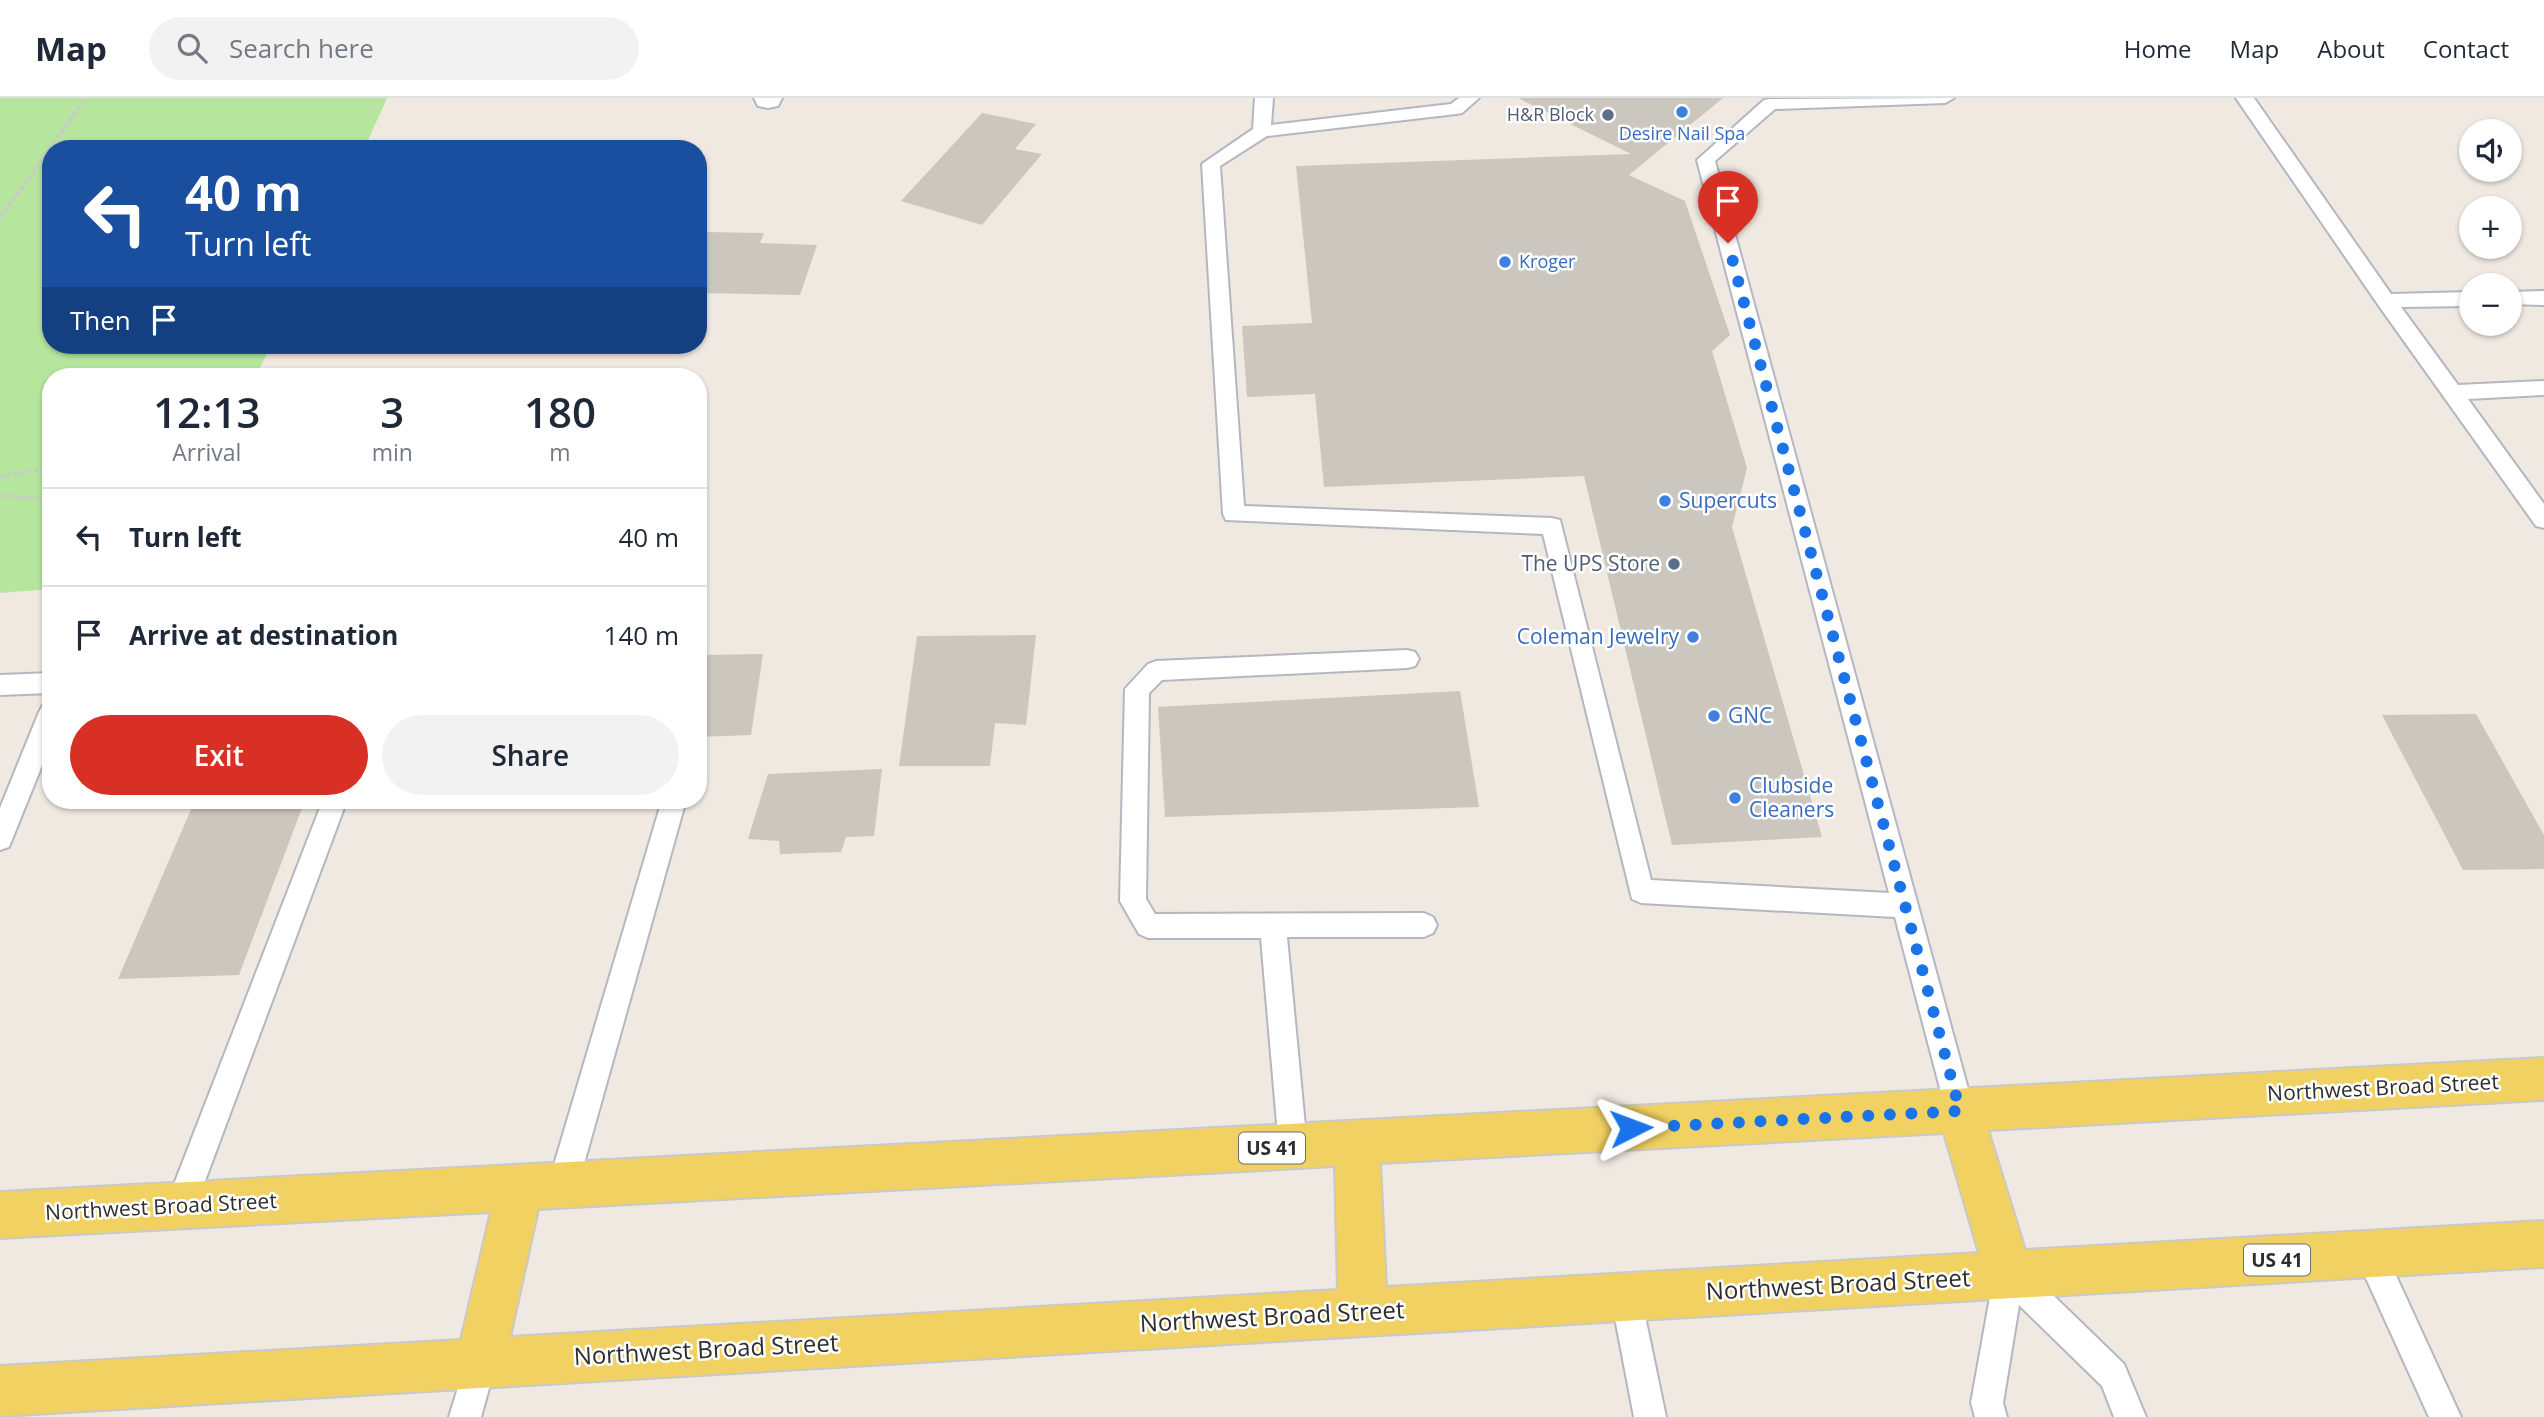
<!DOCTYPE html>
<html lang="en">
<head>
<meta charset="utf-8">
<style>
  body { margin:0; font-family:"Open Sans",sans-serif; background:#f2f2f3; color:#1f2937; height:100vh; display:flex; flex-direction:column; font-size:26px; white-space:nowrap }
  * { box-sizing:border-box; margin:0 }
  p { font-size:23px; color:#747a83 }
  .icon { flex:none; width:38px; height:38px; fill:none; stroke:currentColor; stroke-width:2; stroke-linecap:round; stroke-linejoin:round }
  .map { position:relative; flex:1; overflow:hidden }
  .drawer { position:absolute; left:42px; top:270px; width:665px; height:441px; display:flex; flex-direction:column; background:#fff; border-radius:28px; box-shadow:0 2px 5px #0004 }
  .drawer>* { flex:none }
  .hud { position:absolute; left:42px; top:42px; width:665px; height:214px; border-radius:28px; box-shadow:0 2px 5px #0004; background:#1a4fa0; color:#fff; overflow:hidden }
  .controls { position:absolute; left:2459px; top:21px; display:grid; gap:14px }
  .controls a { display:grid; place-items:center; width:63px; height:63px; border-radius:50%; background:#fff; box-shadow:0 2px 5px #0004; font-size:35px }
  .pin { position:absolute; display:grid; place-items:center; width:60px; height:60px; color:#fff; margin:-72px -30px; border-radius:50% 50% 50% 0; rotate:-45deg; box-shadow:0 0 7px #0007 }
  .pin .icon { rotate:45deg }
  .me { position:absolute; width:77px; margin:-38px; rotate:87deg; stroke-linejoin:round; filter:drop-shadow(0 0 5px #0008) }
  .turn { display:flex; align-items:center; gap:24px; height:147px; padding:0 28px; font-size:32px }
  .turn .icon { width:91px; height:91px; stroke-width:2.5 }
  .turn b { display:block; font-size:49px; line-height:60px }
  .then { display:flex; align-items:center; height:66px; padding:0 28px; background:#0003; gap:14px; font-size:26px }
  .eta { display:flex; justify-content:space-evenly; align-items:center; height:119px; text-align:center }
  .eta b { font-size:42px; font-weight:600; line-height:49px }
  .button { display:flex; gap:14px; margin-top:auto; padding:14px 28px }
  .button a { flex:1; height:80px; border-radius:42px; background:#d93025; color:#fff; font-size:28px; font-weight:600; line-height:80px; text-align:center }
  .button a+a { background:#f2f2f3; color:#1f2937 }
  ul { padding:0; list-style:none }
  li { display:flex; align-items:center; gap:21px; height:98px; padding:0 28px; border-top:2px solid #e0e1e3 }
  li div { flex:1 }
  li b { display:block; font-size:26px }
  li em { font-style:normal }
  header { display:flex; align-items:center; gap:42px; box-sizing:border-box; height:98px; padding:0 35px; background:#fff; border-bottom:2px solid #e0e1e3 }
  header strong { font-size:33px }
  nav { display:flex; gap:38px; margin-inline-start:auto; font-size:24px }
  .search { width:490px; height:63px; background:#f2f2f3; display:flex; align-items:center; gap:18px; box-sizing:border-box; padding:0 24px; border-radius:38px; color:#747a83; font-size:26px }
  .map>svg:first-child { display:block }
</style>
</head>
<body>
<header>
<strong>Map</strong>
<div class="search"><svg class="icon" aria-label="search" viewBox="0 0 24 24"><circle cx="10" cy="10" r="6"/><path d="M15 15l6 6"/></svg>Search here</div>
<nav><a>Home</a><a>Map</a><a>About</a><a>Contact</a></nav>
</header>
<div class="map">
<svg width="2544" height="1319" viewBox="0 0 2544 1319">
  <rect width="100%" height="100%" fill="#efe9e1"/>
  <!-- green -->
  <path fill="#b6e59e" d="M0,0H387L364,51H51V247H271L256,278H51V491L0,495Z"/>
  <!-- building -->
  <g fill="#cbc7bf">
    <path d="M1518,0H1723L1629,77L1685,103L1730,237L1712,253L1747,370L1732,429L1822,739L1672,747L1584,378L1324,389L1315,296L1247,299L1242,228L1312,225L1296,68L1631,56Z"/>
    <path d="M982,15L1036,26L1015,51L1042,56L982,127L901,103Z"/>
    <path d="M706,134L764,135L760,145L817,147L800,197L698,195V156Z"/>
    <path d="M1036,537L1026,627L995,625L990,668H899L917,538Z"/>
    <path d="M763,556L751,637L698,639V557Z"/>
    <path d="M1460,593L1479,709L1165,719L1158,609Z"/>
    <path d="M2476,616L2544,737V771L2463,772L2382,617Z"/>
    <path d="M882,671L874,738L846,739L841,754L780,756L779,743L748,741L768,676Z"/>
    <path d="M195,702H305L239,877L118,881Z"/>
  </g>
  <g fill="none" stroke-linecap="round" stroke-linejoin="round">
    <defs>
      <g id="lane">
        <path d="M1255,0H1273L1271,27L1451,6L1459,0H1479L1462,15L1456,16L1267,38L1220,68L1244,408L1552,420L1560,422L1651,782L1889,795L1697,62L1764,2L1770,1L1954,0L1945,5L1775,11L1715,63L1974,1013L1970,1023L1960,1027L1950,1023L1946,1013L1895,819L1641,805L1632,801L1543,436L1226,422L1223,416L1202,66L1253,31Z"/>
        <path d="M2236,0H2254L2391,196L2471,194V208L2401,209L2458,287L2544,283V297L2468,301L2544,406V430L2536,428L2379,208Z"/>
        <path d="M2544,193V207L2510,206V194Z"/>
        <path d="M1407,552L1415,554L1419,561L1415,568L1407,570L1162,582L1149,595L1146,801L1155,816L1424,815L1433,819L1437,827L1433,835L1424,839H1287L1307,1049L1303,1059L1293,1063L1283,1059L1279,1049L1261,840H1148L1139,836L1120,803L1125,591L1148,566L1156,563Z"/>
        <path d="M51,575V595L0,597V577Z"/>
        <path d="M51,604V645L9,749L0,752V710L39,614L43,607Z"/>
        <path d="M323,702H347L196,1107L191,1117L181,1122L171,1117L166,1107Z"/>
        <path d="M662,702H686L578,1087L573,1097L563,1102L553,1097L548,1087Z"/>
        <path d="M2370,1141L2381,1145L2461,1319H2429L2355,1156L2359,1145Z"/>
        <path d="M2010,1162L2021,1166L2124,1266L2146,1319H2114L2102,1288L2019,1207L2003,1305L2007,1319H1975L1971,1305L1994,1177L1998,1166Z"/>
        <path d="M1626,1184L1637,1188L1641,1199L1666,1319H1634L1611,1199L1615,1188Z"/>
        <path d="M480,1249L491,1254L496,1265L481,1319H449L469,1254Z"/>
      </g>
      <path id="street" d="M754,0H782L778,8L768,10L758,8Z"/>
      <path id="primary" d="M2544,960V1002L1988,1032L2025,1152L2544,1123V1169L0,1318V1268L461,1242L491,1114L0,1140V1094ZM1944,1035L1979,1155L1386,1189L1380,1065ZM1335,1068L1338,1192L510,1239L538,1111Z"/>
    </defs>
    <!-- lane casing -->
    <use href="#lane" stroke="#b4b7c1" stroke-width="4"/>
    <!-- street casing -->
    <use href="#street" stroke="#b4b7c1" stroke-width="4"/>
    <!-- primary casing -->
    <use href="#primary" stroke="#c9c9c9" stroke-width="4"/>
    <!-- path -->
    <g stroke="#c9c9c9" stroke-width="3.5" stroke-dasharray="4.5 2.5" stroke-linecap="butt">
      <path d="M0,120L86,0"/>
      <path d="M0,379L51,369"/>
      <path d="M0,397L51,402"/>
    </g>
    <!-- lane -->
    <use href="#lane" fill="#fff" fill-rule="evenodd"/>
    <!-- street -->
    <use href="#street" fill="#fff" fill-rule="evenodd"/>
    <!-- primary -->
    <use href="#primary" fill="#f2d163" fill-rule="evenodd"/>
  </g>
  <g fill="none" stroke-linecap="round" stroke-linejoin="round">
    <!-- route -->
    <path stroke="#1a73e8" stroke-width="12" stroke-dasharray="0 21.6" d="M1631,1030L1960,1013L1728,145"/>
  </g>
  <!-- markers -->
  <g fill="#3f7fe0" stroke="#fff" stroke-width="2.5">
    <circle cx="1682" cy="14" r="7"/>
    <circle cx="1505" cy="164" r="7"/>
    <circle cx="1665" cy="403" r="7"/>
    <circle cx="1693" cy="539" r="7"/>
    <circle cx="1714" cy="618" r="7"/>
    <circle cx="1735" cy="700" r="7"/>
  </g>
  <g fill="#5c6f8a" stroke="#fff" stroke-width="2.5">
    <circle cx="1608" cy="17" r="7"/>
    <circle cx="1674" cy="466" r="7"/>
  </g>
  <g text-anchor="middle" stroke-width="5" stroke-linejoin="round" paint-order="stroke">
    <!-- far-service labels -->
    <g font-size="18" fill="#4e5e75" stroke="#fff" text-anchor="end">
      <text x="1594" y="23">H&amp;R Block</text>
    </g>
    <!-- far-shop labels -->
    <g font-size="18" fill="#366cbe" stroke="#fff">
      <text x="1682" y="42">Desire Nail Spa</text>
      <text x="1519" y="170" text-anchor="start">Kroger</text>
    </g>
    <!-- shield labels -->
    <g fill="#fff" stroke="#6d6d6d" stroke-width="2">
      <rect x="1239" y="1034.5" width="66" height="31" rx="5"/>
      <rect x="2244" y="1146.5" width="66" height="31" rx="5"/>
    </g>
    <g font-size="19" font-weight="bold" fill="#2e2e2e">
      <text x="1272" y="1057">US 41</text>
      <text x="2277" y="1169">US 41</text>
    </g>
    <!-- shop labels -->
    <g font-size="21" fill="#366cbe" stroke="#fff" text-anchor="start">
      <text x="1679" y="410">Supercuts</text>
      <text x="1679" y="546" text-anchor="end">Coleman Jewelry</text>
      <text x="1728" y="625">GNC</text>
      <text x="1749" y="695">Clubside<tspan x="1749" dy="24">Cleaners</tspan></text>
    </g>
    <!-- service labels -->
    <g font-size="21" fill="#4e5e75" stroke="#fff" text-anchor="end">
      <text x="1660" y="473">The UPS Store</text>
    </g>
    <!-- street labels -->
    <g font-size="21" fill="#2e2e2e" stroke="#fff">
      <text transform="translate(2383 990) rotate(-3)" y="7">Northwest Broad Street</text>
      <text transform="translate(161 1109) rotate(-3)" y="7">Northwest Broad Street</text>
    </g>
    <!-- near-street labels -->
    <g font-size="24" fill="#2e2e2e" stroke="#fff">
      <text transform="translate(1838 1187) rotate(-3)" y="8">Northwest Broad Street</text>
      <text transform="translate(1272 1219) rotate(-3)" y="8">Northwest Broad Street</text>
      <text transform="translate(706 1252) rotate(-3)" y="8">Northwest Broad Street</text>
    </g>
  </g>
</svg>
<div class="controls">
<a><svg class="icon" aria-label="sound" viewBox="0 0 24 24"><path d="M4 9h4l5-4v14l-5-4H4zM17 9q2 3 0 6"/></svg></a>
<a>+</a>
<a>−</a>
</div>
<div class="pin" style="left:1728px;top:145px;background:#d93025"><svg class="icon" aria-label="arrive" viewBox="0 0 24 24"><path d="M6 21V4h12l-3 4 3 4H6"/></svg></div>
<svg class="me" style="left:1631px;top:1030px" viewBox="-20 -20 40 40"><path d="M0-17L14 15 0 8-14 15z" fill="#1a73e8" stroke="#fff" stroke-width="4"/></svg>
<div class="hud">
<div class="turn"><svg class="icon" aria-label="left" viewBox="0 0 24 24"><path d="M17 20v-9H6M10 6l-5 5 5 5"/></svg><div><b>40 m</b>Turn left</div></div>
<div class="then">Then<svg class="icon" aria-label="arrive" viewBox="0 0 24 24"><path d="M6 21V4h12l-3 4 3 4H6"/></svg></div>
</div>
<section class="drawer">
<div class="eta">
<div><b>12:13</b><p>Arrival</p></div>
<div><b>3</b><p>min</p></div>
<div><b>180</b><p>m</p></div>
</div>
<ul>
<li><svg class="icon" aria-label="left" viewBox="0 0 24 24"><path d="M17 20v-9H6M10 6l-5 5 5 5"/></svg><div><b>Turn left</b></div><em>40 m</em></li>
<li><svg class="icon" aria-label="arrive" viewBox="0 0 24 24"><path d="M6 21V4h12l-3 4 3 4H6"/></svg><div><b>Arrive at destination</b></div><em>140 m</em></li>
</ul>
<div class="button"><a>Exit</a><a>Share</a></div>
</section>
</div>
</body>
</html>
